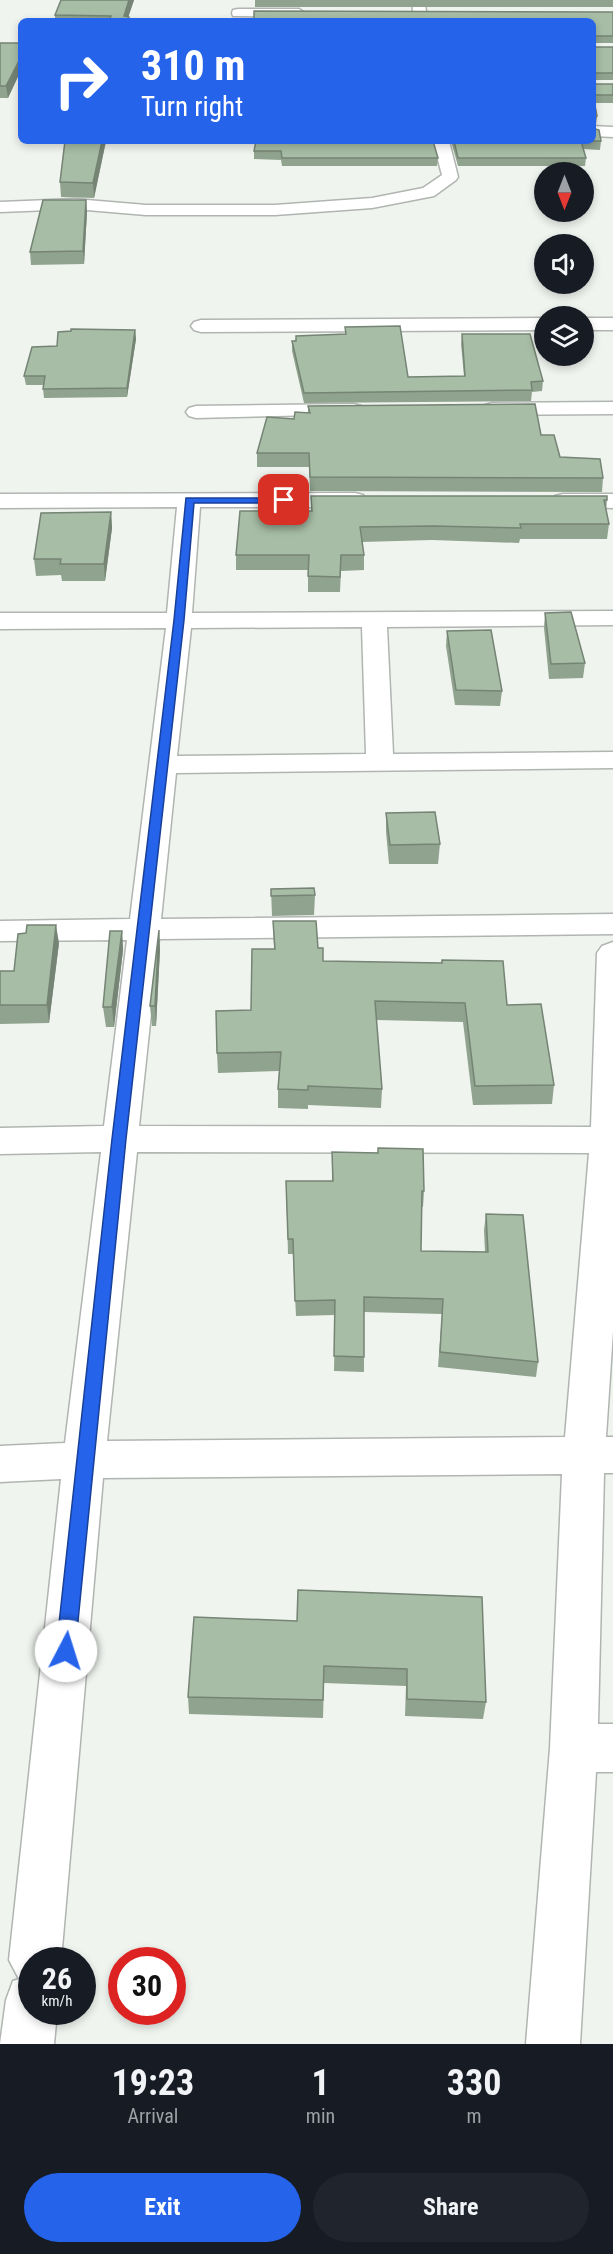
<!DOCTYPE html>
<html lang="en">
<head>
<meta charset="utf-8">
<style>
  body { margin:0; font-family:"Roboto Condensed",sans-serif; background:#20242c; color:#f1f3f6; height:100vh; display:flex; flex-direction:column; font-size:22px; white-space:nowrap }
  * { box-sizing:border-box; margin:0 }
  p { font-size:20px; color:#9ea1a6 }
  .icon { flex:none; width:33px; height:33px; fill:none; stroke:currentColor; stroke-width:2; stroke-linecap:round; stroke-linejoin:round }
  .map { position:relative; height:2044px; overflow:hidden }
  .sheet { display:flex; flex-direction:column; background:#171b24; flex:1 }
  .sheet>* { flex:none }
  .guide { position:absolute; left:18px; top:18px; width:578px; height:126px; border-radius:9px; box-shadow:0 3px 9px #0003; background:#2563eb; color:#fff; overflow:hidden }
  .needle { width:39px; rotate:180deg }
  .buttons { position:absolute; left:534px; top:162px; display:grid; gap:12px }
  .buttons a { display:grid; place-items:center; width:60px; height:60px; border-radius:50%; background:#171b24; box-shadow:0 3px 9px #0003; font-size:30px }
  .speed { position:absolute; left:18px; top:1947px; display:flex; gap:12px; font-size:30px; font-weight:700; text-align:center }
  .speed>* { display:grid; place-content:center; width:78px; height:78px; border-radius:50%; background:#171b24; box-shadow:0 3px 9px #0003; line-height:1 }
  .speed small { font-size:15px; font-weight:400 }
  .speed .limit { border:9px solid #d22; background:#fff; color:#111 }
  .pin { position:absolute; display:grid; place-items:center; width:51px; height:51px; color:#fff; margin:-26px; border-radius:12px; box-shadow:0 3px 9px #0006 }
  .me { position:absolute; width:66px; margin:-33px; rotate:5deg; stroke-linejoin:round; filter:drop-shadow(0 0 4px #0008) }
  .turn { display:flex; align-items:center; gap:21px; height:126px; padding:0 24px; font-size:27px }
  .turn .icon { width:78px; height:78px; stroke-width:2.5 }
  .turn b { display:block; font-size:42px; line-height:51px }
  .eta { display:flex; justify-content:space-evenly; align-items:center; height:102px; text-align:center }
  .eta b { font-size:36px; font-weight:700; line-height:42px }
  .action { display:flex; gap:12px; margin-top:auto; padding:12px 24px }
  .action a { flex:1; height:69px; border-radius:36px; background:#2563eb; color:#fff; font-size:24px; font-weight:700; line-height:69px; text-align:center }
  .action a+a { background:#20242c; color:#f1f3f6 }
  .map>svg:first-child { display:block }
</style>
</head>
<body>
<div class="map">
<svg width="613" height="2044" viewBox="0 0 613 2044">
  <rect width="100%" height="100%" fill="#f0f4ef"/>
  <g fill="none" stroke-linecap="round" stroke-linejoin="round">
    <defs>
      <g id="street">
        <path d="M412,0H424L428,21H414Z"/>
        <path d="M238,9H299L305,13L299,17L233,16L232,13L233,10Z"/>
        <path d="M592,126L613,127V137L592,136Z"/>
        <path d="M433,141H449L458,177L456,180L434,196L372,208L275,215H146L75,209L0,212V202L75,199L146,205H275L372,198L423,188L442,175Z"/>
        <path d="M544,318V330L201,332L194,330L191,326L194,322L201,320Z"/>
        <rect x="584" y="318" width="29" height="12"/>
        <path d="M613,402V414L492,415L485,413L482,409L485,405L492,403Z"/>
        <path d="M354,404L361,406L364,410L361,414L196,418L189,416L186,412L189,408L196,406Z"/>
        <path d="M355,493L363,495L366,500L363,505L355,507H200L192,613L613,611V625L387,627L393,754L613,752V768L176,773L161,919L613,914V934L159,939L139,1126L591,1127L597,953L602,946L613,942V1331L606,1437H613V1473H604L598,1724H613V1772H596L580,2044H526L550,1748L562,1474L103,1478L61,1960H32V2012H57L54,2044H0L6,2000L13,1981L19,1979L9,1960L61,1479L0,1482V1446L65,1443L101,1152L0,1154V1128L104,1126L127,940L0,941V921L130,919L166,628L0,629V613H167L177,507L0,508V494ZM362,627L366,754L177,756L191,628ZM137,1152L589,1153L565,1437L107,1441Z"/>
        <path d="M563,494H613V508L555,506L552,501L555,496Z"/>
      </g>
    </defs>
    <!-- street casing -->
    <use href="#street" stroke="#b1b5b1" stroke-width="3"/>
    <!-- street -->
    <use href="#street" fill="#fff" fill-rule="evenodd"/>
  </g>
  <!-- wall -->
  <g fill="#90a38e">
    <path d="M61,0H134L128,17L129,21H55V15Z"/>
    <rect x="255" y="0" width="358" height="7"/>
    <path d="M613,12V43H592V21Z"/>
    <path d="M0,43H21V70L8,98H0Z"/>
    <rect x="592" y="47" width="21" height="33"/>
    <path d="M592,84H613V103H594L596,124Z"/>
    <path d="M54,141H106L94,198L61,197L60,182L64,146V142Z"/>
    <path d="M256,141L438,158L437,166H282L281,160L254,159V151Z"/>
    <path d="M451,141H601L600,150L583,149L586,158L585,166H458Z"/>
    <path d="M86,200L87,212L84,264L31,265L30,252Z"/>
    <path d="M345,327L408,377L464,376L461,344L462,334L543,381L542,391L532,392L531,401L304,403L292,351V341L345,334Z"/>
    <path d="M135,330L136,339L127,397L44,398L43,389L44,385H26L24,376L57,346Z"/>
    <path d="M308,406L541,435L560,457L603,478L602,492L310,491L309,467H257V453L294,419L308,412Z"/>
    <path d="M311,496L607,500L606,511L609,524L607,539H520L519,543L432,540L362,542L364,555V570L341,571L340,592H308V570H236V555L311,511Z"/>
    <path d="M111,512L112,528L105,581H62L61,575L36,576L34,559Z"/>
    <path d="M545,613L585,663L583,678L549,679L544,628Z"/>
    <path d="M447,631L502,691L500,706L455,705L446,646Z"/>
    <path d="M386,813L440,844L438,864H389L386,832Z"/>
    <path d="M271,889L315,895L314,915L272,916Z"/>
    <path d="M273,921L318,948L323,961L441,963L442,960L507,1005L554,1085L552,1104L473,1105L463,1022L376,1020L382,1089L381,1108L308,1105V1109L278,1108V1089L279,1071L218,1073L217,1053L251,1010L274,949Z"/>
    <path d="M159,930L160,950L156,1026H152L150,1006Z"/>
    <path d="M122,931L123,950L114,1027H106L103,1007Z"/>
    <path d="M59,943L49,1023L0,1024V971H14Z"/>
    <path d="M332,1152L424,1191L423,1207L421,1206V1251L485,1252L484,1230L486,1214L538,1362L536,1377L438,1367L442,1314L364,1312V1372L334,1371L335,1315L296,1316L293,1254H288L286,1181H332Z"/>
    <path d="M297,1621L486,1702L483,1719L405,1716L406,1686L324,1683L323,1718L189,1714L188,1697Z"/>
  </g>
  <!-- shaded-wall -->
  <g fill="#758474">
    <path d="M129,0H134L127,21L124,16Z"/>
    <path d="M21,57V70L8,98L6,86Z"/>
    <path d="M592,116H597L596,124H592Z"/>
    <path d="M102,141H106L94,198L93,183Z"/>
    <path d="M86,200L87,212L84,264L83,251Z"/>
    <path d="M135,330L136,339L127,397V388Z"/>
    <path d="M111,512L112,528L105,581L104,564Z"/>
    <path d="M56,925L59,943L49,1023L47,1005Z"/>
    <path d="M159,930L160,950L156,1026L155,1006Z"/>
    <path d="M122,931L123,950L114,1027L112,1007Z"/>
  </g>
  <!-- building -->
  <g fill="#a7bda5" stroke="#758474" stroke-width="1.5">
    <path d="M61,0H129L124,16L129,17L128,21H109L111,16L55,15Z"/>
    <path d="M254,11L613,12V36H592V21H254Z"/>
    <path d="M0,43H21V57L6,86H0Z"/>
    <rect x="592" y="47" width="21" height="26"/>
    <path d="M592,84H613V95H593L597,116H592Z"/>
    <path d="M592,128L599,130L601,141H591H592Z"/>
    <path d="M65,141H102L93,183L60,182Z"/>
    <path d="M256,141H433L438,158H282L281,151H254Z"/>
    <path d="M454,141H581L586,158H458Z"/>
    <path d="M43,200H86L83,251L30,252Z"/>
    <path d="M400,326L408,377L465,376L462,334H530L543,381L531,382L532,390L304,393L292,341H296V336L346,334L345,327Z"/>
    <path d="M71,329L135,330L127,388L43,389L45,376H24L32,347L57,346L58,332L71,331Z"/>
    <path d="M535,404L541,435H554L560,457L600,459L603,478L310,477L309,453H257L267,417L294,419L295,412L310,413L308,406Z"/>
    <path d="M311,496H607V500H604L609,524H520L521,528L433,526L360,527L364,555H341L340,577L308,576L309,555H236L240,511H312Z"/>
    <path d="M111,512L104,564H60L61,559H34L41,513Z"/>
    <path d="M571,612L585,663L551,664L545,613Z"/>
    <path d="M491,630L502,691L456,690L447,631Z"/>
    <path d="M435,812L440,844L390,845L386,813Z"/>
    <path d="M314,888L315,895L271,896V889Z"/>
    <path d="M273,921H316L318,948H323V961L442,963V960L503,961L507,1005L541,1004L554,1085L475,1086L465,1003L375,1001L382,1089L308,1086V1090L278,1089L281,1052L217,1053L216,1011L251,1010L252,949H275Z"/>
    <path d="M27,925H56L47,1005H0V971H14L18,934L26,933Z"/>
    <path d="M159,930L155,1006H150Z"/>
    <path d="M110,931H122L112,1007H103Z"/>
    <path d="M378,1148L423,1149L424,1191H422L421,1251L488,1252L486,1214L523,1215L538,1362L440,1352L443,1299L364,1297V1357L334,1356L335,1300L295,1301L293,1239H288L286,1181H333L332,1152L378,1153Z"/>
    <path d="M298,1590L482,1597L486,1702L407,1699V1669L324,1666L323,1700L188,1697L194,1617L297,1621Z"/>
  </g>
  <!-- route -->
  <path fill="#2563eb" stroke="#184099" stroke-width="1.5" d="M186,498H284L288,500L284,503H194L184,620L126,1139L75,1651L73,1657L66,1660L59,1657L56,1651L112,1139L174,620Z"/>
</svg>
<div class="buttons">
<a><svg class="needle" viewBox="-14 -14 28 28"><path d="M0-13l5 13h-10z" fill="#e53935"/><path d="M0 13l5-13h-10z" fill="#9ea1a6"/></svg></a>
<a><svg class="icon" aria-label="sound" viewBox="0 0 24 24"><path d="M4 9h4l5-4v14l-5-4H4zM17 9q2 3 0 6"/></svg></a>
<a><svg class="icon" aria-label="layers" viewBox="0 0 24 24"><path d="M12 4l9 5-9 5-9-5zM3 14l9 5 9-5"/></svg></a>
</div>
<div class="speed"><div>26<small>km/h</small></div><div class="limit">30</div></div>
<div class="pin" style="left:284px;top:500px;background:#d93025"><svg class="icon" aria-label="arrive" viewBox="0 0 24 24"><path d="M6 21V4h12l-3 4 3 4H6"/></svg></div>
<svg class="me" style="left:66px;top:1651px" viewBox="-20 -20 40 40"><circle r="19" fill="#fff"/><path d="M0-13L10 11 0 6-10 11z" fill="#2563eb"/></svg>
<div class="guide">
<div class="turn"><svg class="icon" aria-label="right" viewBox="0 0 24 24"><path d="M7 20v-9h11M14 6l5 5-5 5"/></svg><div><b>310 m</b>Turn right</div></div>
</div>
</div>
<section class="sheet">
<div class="eta">
<div><b>19:23</b><p>Arrival</p></div>
<div><b>1</b><p>min</p></div>
<div><b>330</b><p>m</p></div>
</div>
<div class="action"><a>Exit</a><a>Share</a></div>
</section>
</body>
</html>
